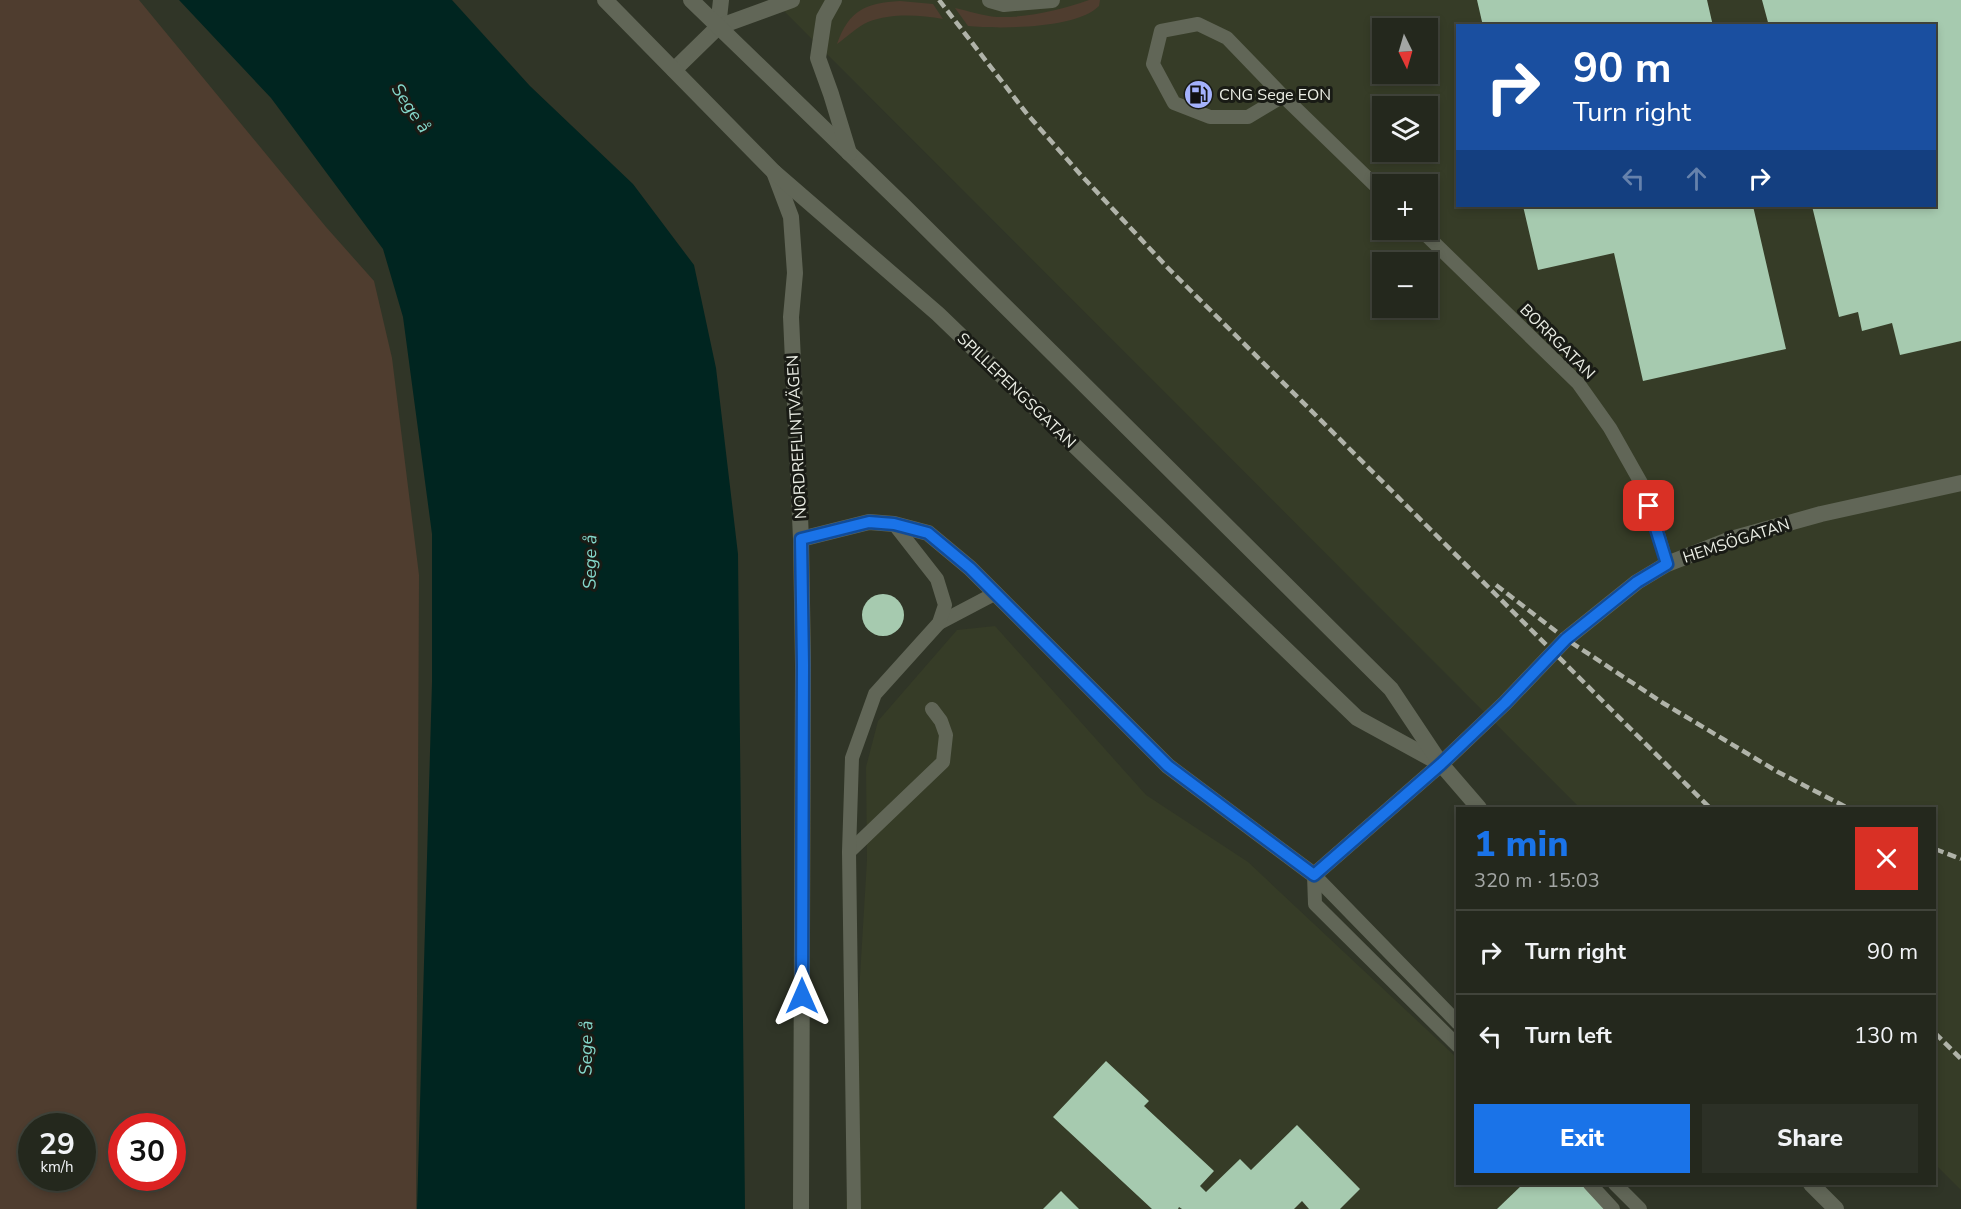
<!DOCTYPE html>
<html lang="en">
<head>
<meta charset="utf-8">
<style>
  body { margin:0; font-family:"Nunito Sans",sans-serif; background:#2c3026; color:#f1f3f6; height:100vh; display:flex; flex-direction:column; font-size:22px; white-space:nowrap }
  * { box-sizing:border-box; margin:0 }
  p { font-size:20px; color:#a3a6a4 }
  .icon { flex:none; width:33px; height:33px; fill:none; stroke:currentColor; stroke-width:2; stroke-linecap:round; stroke-linejoin:round }
  .map { position:relative; flex:1; overflow:hidden }
  .details { position:absolute; left:1456px; top:807px; width:480px; height:378px; display:flex; flex-direction:column; background:#24281d; border-radius:0px; box-shadow:0 3px 9px #0003,0 0 0 2px #41443b }
  .details>* { flex:none }
  .hud { position:absolute; left:1456px; top:24px; width:480px; height:183px; border-radius:0px; box-shadow:0 3px 9px #0003,0 0 0 2px #41443b; background:#1a4fa0; color:#fff; overflow:hidden }
  .needle { width:39px; rotate:175deg }
  .fabs { position:absolute; left:1372px; top:18px; display:grid; gap:12px }
  .fabs a { display:grid; place-items:center; width:66px; height:66px; border-radius:0px; background:#24281d; box-shadow:0 3px 9px #0003,0 0 0 2px #41443b; font-size:30px }
  .speed { position:absolute; left:18px; top:1113px; display:flex; gap:12px; font-size:30px; font-weight:700; text-align:center }
  .speed>* { display:grid; place-content:center; width:78px; height:78px; border-radius:50%; background:#24281d; box-shadow:0 3px 9px #0003,0 0 0 2px #41443b; line-height:1 }
  .speed small { font-size:15px; font-weight:400 }
  .speed .limit { border:9px solid #d22; background:#fff; color:#111 }
  .pin { position:absolute; display:grid; place-items:center; width:51px; height:51px; color:#fff; margin:-26px; border-radius:12px; box-shadow:0 3px 9px #0006 }
  .me { position:absolute; width:66px; margin:-33px; rotate:0deg; stroke-linejoin:round; filter:drop-shadow(0 0 4px #0008) }
  .turn { display:flex; align-items:center; gap:21px; height:126px; padding:0 18px; font-size:27px }
  .turn .icon { width:78px; height:78px; stroke-width:2.5 }
  .turn b { display:block; font-size:42px; line-height:51px }
  .lanes { display:flex; align-items:center; height:57px; padding:0 18px; background:#0003; justify-content:center; gap:30px; direction:ltr }
  .lanes .off { opacity:.35 }
  .round { display:grid; place-items:center; flex:none; width:63px; height:63px; border-radius:0px; background:#2c3026 }
  .summary { display:flex; align-items:center; justify-content:space-between; height:102px; padding:0 18px }
  h1 { font-size:36px; font-weight:800; line-height:45px; color:#1a73e8 }
  .primary-button { display:flex; gap:12px; margin-top:auto; padding:12px 18px }
  .primary-button a { flex:1; height:69px; border-radius:0px; background:#1a73e8; color:#fff; font-size:24px; font-weight:800; line-height:69px; text-align:center }
  .primary-button a+a { background:#2c3026; color:#f1f3f6 }
  ul { padding:0; list-style:none }
  li { display:flex; align-items:center; gap:18px; height:84px; padding:0 18px; border-top:2px solid #41443b }
  li div { flex:1 }
  li b { display:block; font-size:22px }
  li em { font-style:normal }
  .map>svg:first-child { display:block }
</style>
</head>
<body>
<div class="map">
<svg width="1961" height="1209" viewBox="0 0 1961 1209">
  <rect width="100%" height="100%" fill="#303527"/>
  <!-- built -->
  <g fill="#363c27" fill-rule="evenodd">
    <path d="M773,0H1961V1190L1935,1164V808H1580ZM1458,26H1935V206H1458ZM1383,28H1428V74H1383ZM1383,106H1428V152H1383ZM1383,184H1428V230H1383ZM1383,262H1428V308H1383Z"/>
    <path d="M995,626L1146,795L1248,862L1458,1059V1184H1592L1619,1209H846L867,860L866,767L878,721L957,630Z"/>
  </g>
  <!-- green -->
  <g fill="#4f3d2f" fill-rule="evenodd">
    <path d="M0,0H139L326,227L374,281L392,358L419,575L416,1209H0ZM32,1126H82V1178H32ZM122,1126H172V1178H122Z"/>
    <path d="M1089,0H1100L1099,6C1077,29 999,29 968,26L955,8C969,11 983,16 997,17C1028,18 1060,10 1089,0Z"/>
    <path d="M900,1L933,4L943,19C919,15 892,13 868,22C857,27 847,37 837,44C849,10 866,3 900,1Z"/>
  </g>
  <!-- water -->
  <path fill="#002520" d="M179,0H452L530,86L633,184L694,265L716,368L738,554L745,1209H417L432,682V534L403,317L383,249L271,98Z"/>
  <!-- building -->
  <g fill="#a6caaf">
    <path d="M1477,0H1707L1713,26H1483Z"/>
    <path d="M1762,0H1961V341L1900,355L1892,323L1862,331L1858,312L1839,317L1812,206H1935V26H1769Z"/>
    <path d="M1523,206H1753L1786,349L1643,381L1614,253L1538,270Z"/>
    <circle cx="883" cy="615" r="21"/>
    <path d="M1106,1061L1149,1101L1144,1106L1214,1171L1200,1186L1206,1192L1240,1159L1251,1170L1297,1125L1360,1189L1340,1209H1309L1302,1201L1294,1209H1182L1179,1207L1178,1209H1152L1053,1117Z"/>
    <path d="M1523,1184H1586L1611,1209H1497Z"/>
    <path d="M1061,1191L1079,1209H1043Z"/>
  </g>
  <g fill="none" stroke-linecap="round" stroke-linejoin="round">
    <!-- service -->
    <g stroke="#616657" stroke-width="14">
      <path d="M1283,96L1248,117H1210L1174,103L1153,64L1161,31L1198,24L1227,38L1283,96L1383,193"/>
      <path d="M1421,230L1578,383L1610,428L1645,490L1667,564"/>
      <path d="M939,623L996,593"/>
      <path d="M849,852L943,762L946,735L941,721L932,709"/>
      <path d="M1314,875L1315,904L1458,1046"/>
      <path d="M1314,875L1458,1023"/>
      <path d="M1590,1184L1613,1209"/>
      <path d="M1615,1184L1640,1209"/>
      <path d="M854,1209L849,852L852,758L875,694L939,623L945,605L937,579L894,524"/>
    </g>
    <!-- minor -->
    <g stroke="#616657" stroke-width="16">
      <path d="M990,0L1004,4L1052,0"/>
      <path d="M718,27L721,0"/>
      <path d="M674,70L718,27L792,0"/>
      <path d="M774,172L791,217L795,273L791,317L801,539L803,665L801,1209"/>
      <path d="M801,539L869,522L894,524L928,533L970,568L1168,766L1314,875L1441,764L1479,808"/>
      <path d="M1811,1184L1836,1209"/>
    </g>
    <!-- tertiary -->
    <g stroke="#616657" stroke-width="16">
      <path d="M605,0L774,172L938,314L1357,718L1441,764"/>
      <path d="M691,0L903,205L1391,689L1439,761"/>
      <path d="M834,0L824,18L818,58L831,94L849,153"/>
      <path d="M1441,764L1505,703L1566,639L1637,582L1667,564L1731,539L1821,514L1961,483"/>
    </g>
    <!-- rail -->
    <g stroke="#b0b3a9" stroke-width="4.5" stroke-dasharray="9 4.5" stroke-linecap="butt">
      <path d="M939,0L1027,114L1081,175L1167,267L1710,808"/>
      <path d="M1496,585L1566,639L1663,703L1778,772L1848,808"/>
      <path d="M1935,849L1961,859"/>
      <path d="M1935,1033L1961,1059"/>
    </g>
  </g>
  <g fill="none" stroke-linecap="round" stroke-linejoin="round">
    <defs>
      <path id="route" d="M802,996L803,665L801,539L869,522L894,524L928,533L970,568L1168,766L1314,875L1441,764L1505,703L1566,639L1637,582L1667,564L1649,506"/>
    </defs>
    <!-- route casing -->
    <use href="#route" stroke="#114b97" stroke-width="15"/>
    <!-- route -->
    <use href="#route" stroke="#1a73e8" stroke-width="10"/>
  </g>
  <!-- icons -->
  <defs>
    <symbol id="fuel-disc" viewBox="-11 -11 22 22"><circle r="9.5" fill="#a4b2fc" stroke="#191b15"/><path d="M-5.5-6h7V0h2V4h1.3V-2.5L3-4.5l.8-.8L6-3V5H2.5V1h-1V6h-7ZM-4.2-4.7v3.2H.2V-4.7Z" fill="#111"/></symbol>
  </defs>
  <g fill-rule="evenodd">
    <use href="#fuel-disc" x="1182" y="78" width="33" height="33"/>
  </g>
  <g text-anchor="middle" stroke-width="6" stroke-linejoin="round" paint-order="stroke">
    <!-- poi labels -->
    <g font-size="16" fill="#ebeee5" stroke="#191b15" text-anchor="start">
      <text x="1219" y="100">CNG Sege EON</text>
    </g>
    <!-- street labels -->
    <g font-size="16" fill="#ebeee5" stroke="#191b15">
      <text transform="translate(1558 341) rotate(45)" y="6">BORRGATAN</text>
      <text transform="translate(1017 390) rotate(44)" y="6">SPILLEPENGSGATAN</text>
      <text transform="translate(796 437) rotate(-93)" y="6">NORDREFLINTVÄGEN</text>
      <text transform="translate(1736 540) rotate(-18)" y="6">HEMSÖGATAN</text>
    </g>
    <!-- water labels -->
    <g font-size="18" font-style="italic" fill="#85d8cb" stroke="#191b15">
      <text transform="translate(411 108) rotate(56)" y="6">Sege å</text>
      <text transform="translate(590 562) rotate(-89)" y="6">Sege å</text>
      <text transform="translate(586 1048) rotate(-89)" y="6">Sege å</text>
    </g>
  </g>
</svg>
<div class="fabs">
<a><svg class="needle" viewBox="-14 -14 28 28"><path d="M0-13l5 13h-10z" fill="#e53935"/><path d="M0 13l5-13h-10z" fill="#a3a6a4"/></svg></a>
<a><svg class="icon" aria-label="layers" viewBox="0 0 24 24"><path d="M12 4l9 5-9 5-9-5zM3 14l9 5 9-5"/></svg></a>
<a>+</a>
<a>−</a>
</div>
<div class="speed"><div>29<small>km/h</small></div><div class="limit">30</div></div>
<div class="pin" style="left:1649px;top:506px;background:#d93025"><svg class="icon" aria-label="arrive" viewBox="0 0 24 24"><path d="M6 21V4h12l-3 4 3 4H6"/></svg></div>
<svg class="me" style="left:802px;top:996px" viewBox="-20 -20 40 40"><path d="M0-17L14 15 0 8-14 15z" fill="#1a73e8" stroke="#fff" stroke-width="4"/></svg>
<div class="hud">
<div class="turn"><svg class="icon" aria-label="right" viewBox="0 0 24 24"><path d="M7 20v-9h11M14 6l5 5-5 5"/></svg><div><b>90 m</b>Turn right</div></div>
<div class="lanes"><svg class="icon off" aria-label="left" viewBox="0 0 24 24"><path d="M17 20v-9H6M10 6l-5 5 5 5"/></svg><svg class="icon off" aria-label="ahead" viewBox="0 0 24 24"><path d="M12 20V5M6 11l6-6 6 6"/></svg><svg class="icon" aria-label="right" viewBox="0 0 24 24"><path d="M7 20v-9h11M14 6l5 5-5 5"/></svg></div>
</div>
<section class="details">
<div class="summary"><div><h1>1 min</h1><p>320 m · 15:03</p></div><a class="round" style="background:#d93025;color:#fff"><svg class="icon" aria-label="close" viewBox="0 0 24 24"><path d="M6 6l12 12M18 6L6 18"/></svg></a></div>
<ul>
<li><svg class="icon" aria-label="right" viewBox="0 0 24 24"><path d="M7 20v-9h11M14 6l5 5-5 5"/></svg><div><b>Turn right</b></div><em>90 m</em></li>
<li><svg class="icon" aria-label="left" viewBox="0 0 24 24"><path d="M17 20v-9H6M10 6l-5 5 5 5"/></svg><div><b>Turn left</b></div><em>130 m</em></li>
</ul>
<div class="primary-button"><a>Exit</a><a>Share</a></div>
</section>
</div>
</body>
</html>
